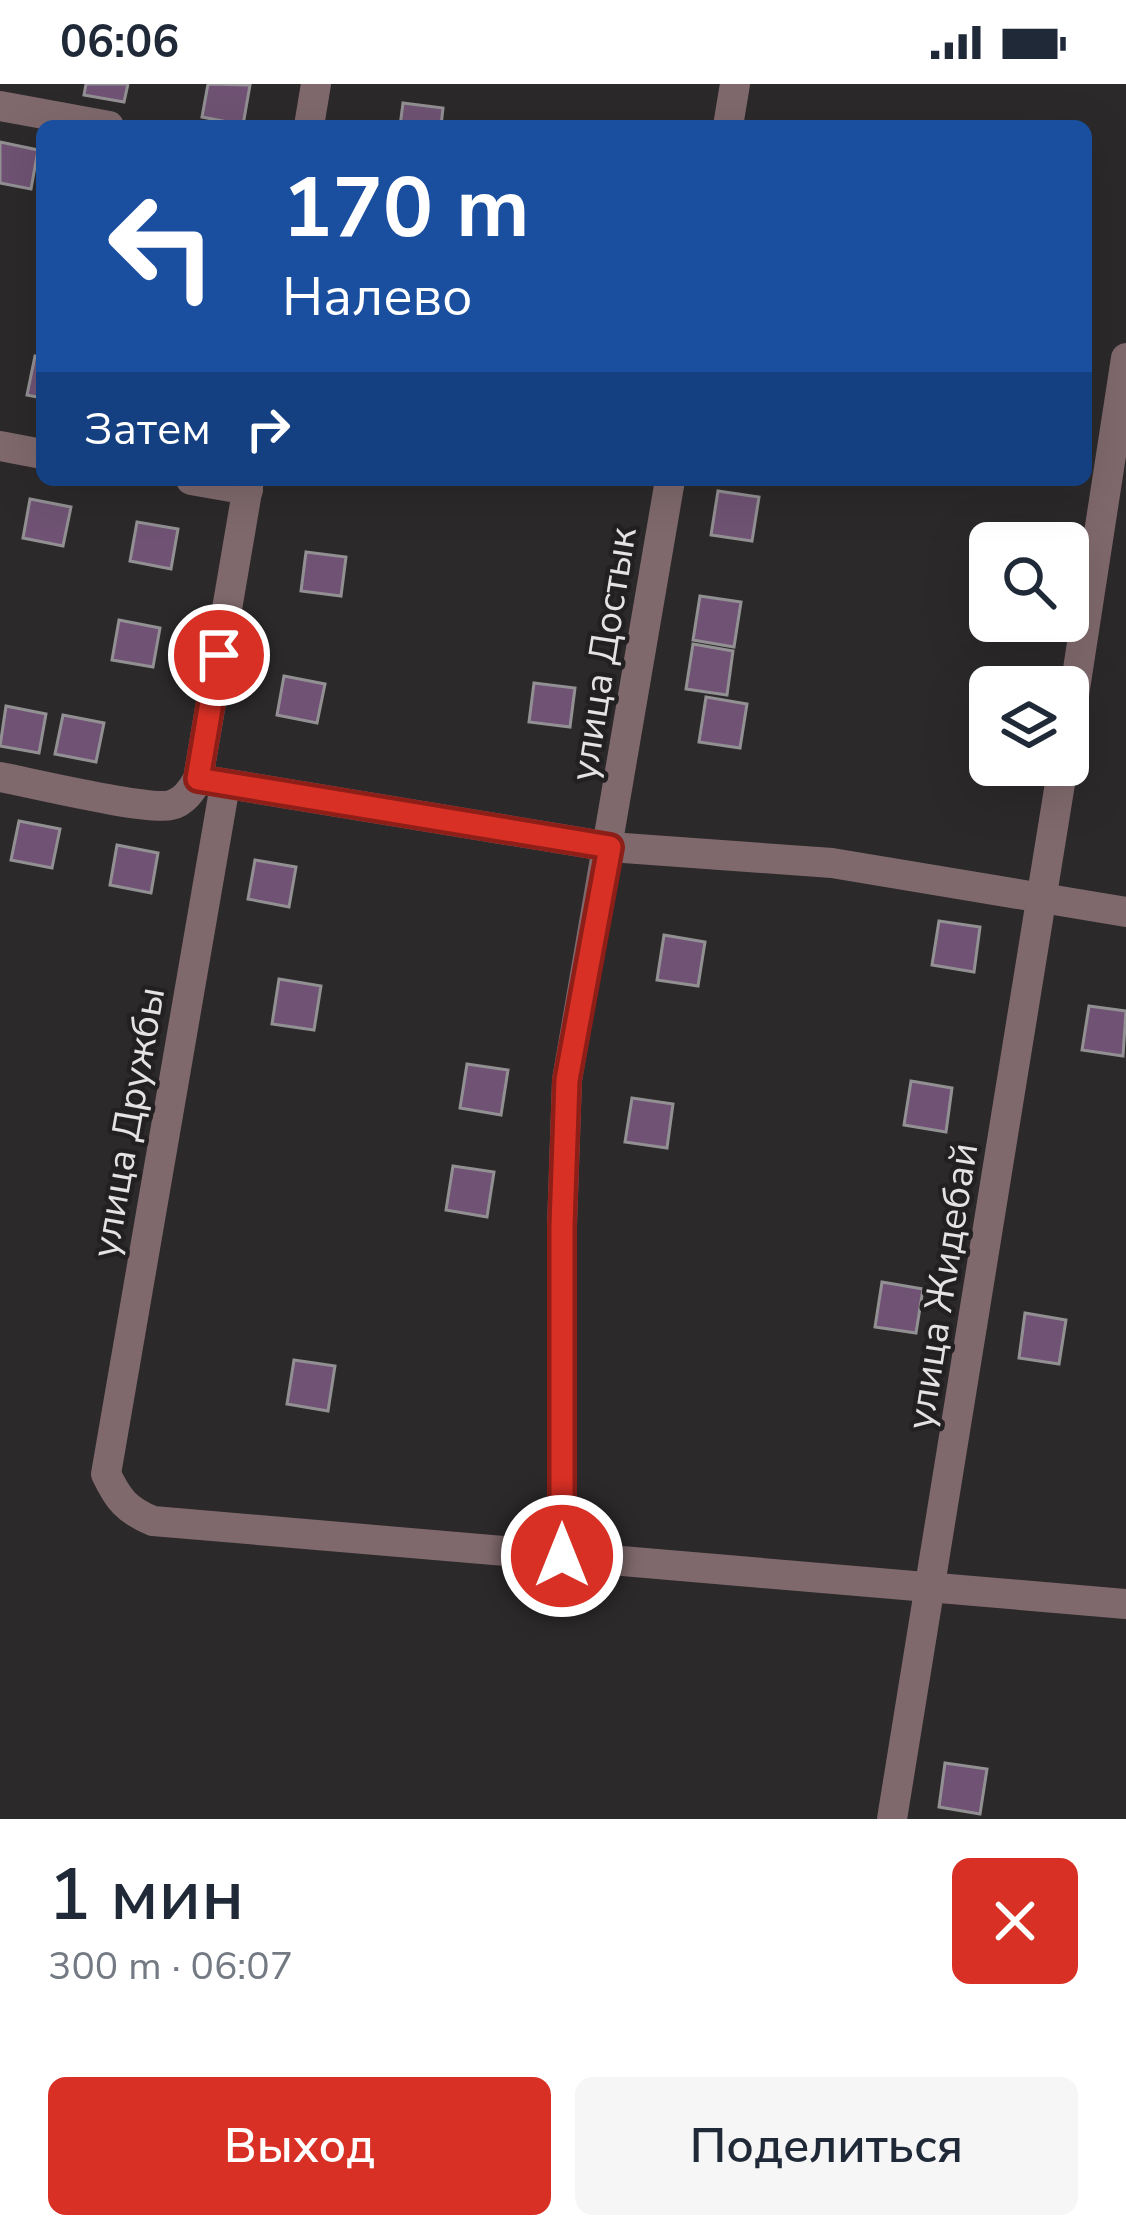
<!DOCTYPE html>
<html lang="ru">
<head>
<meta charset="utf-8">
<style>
  body { margin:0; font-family:"Nunito Sans",sans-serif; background:#f6f6f7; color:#1f2937; height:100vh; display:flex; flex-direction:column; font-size:45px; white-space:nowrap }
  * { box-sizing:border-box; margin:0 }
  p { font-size:39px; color:#747a83 }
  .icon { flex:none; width:66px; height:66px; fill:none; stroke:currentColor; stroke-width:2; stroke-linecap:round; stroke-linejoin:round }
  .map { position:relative; height:1735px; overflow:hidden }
  .details { display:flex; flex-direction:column; background:#fff; flex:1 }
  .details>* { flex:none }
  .hud { position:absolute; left:36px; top:36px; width:1056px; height:366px; border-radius:18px; box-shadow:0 12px 48px #0002; background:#1a4fa0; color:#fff; overflow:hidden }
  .tools { position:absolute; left:969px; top:438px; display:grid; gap:24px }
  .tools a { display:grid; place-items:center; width:120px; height:120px; border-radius:18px; background:#fff; box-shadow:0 12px 48px #0002; font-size:60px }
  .pin { position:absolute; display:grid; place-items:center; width:102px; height:102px; color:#fff; margin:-51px; border:6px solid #fff; border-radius:50%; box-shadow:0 3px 12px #0007 }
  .me { position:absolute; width:132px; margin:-66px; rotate:0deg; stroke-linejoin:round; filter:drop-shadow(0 0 9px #0008) }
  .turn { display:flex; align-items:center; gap:42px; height:252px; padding:0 48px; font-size:54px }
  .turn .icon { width:156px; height:156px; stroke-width:2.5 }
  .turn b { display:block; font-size:84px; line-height:102px }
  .then { display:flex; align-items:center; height:114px; padding:0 48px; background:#0003; gap:24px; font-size:45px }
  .round { display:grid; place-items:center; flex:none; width:126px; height:126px; border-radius:18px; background:#f6f6f7 }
  .summary { display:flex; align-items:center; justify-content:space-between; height:204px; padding:0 48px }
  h1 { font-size:72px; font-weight:600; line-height:90px }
  .primary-button { display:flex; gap:24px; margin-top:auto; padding:24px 48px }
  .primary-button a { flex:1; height:138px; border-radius:18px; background:#d93025; color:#fff; font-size:48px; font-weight:600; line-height:138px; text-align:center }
  .primary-button a+a { background:#f6f6f7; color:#1f2937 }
  .status { display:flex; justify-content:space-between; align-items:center; height:84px; padding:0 60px; background:#fff; direction:ltr }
  .status svg { height:33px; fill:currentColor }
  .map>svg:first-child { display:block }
</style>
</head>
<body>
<div class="status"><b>06:06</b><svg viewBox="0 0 49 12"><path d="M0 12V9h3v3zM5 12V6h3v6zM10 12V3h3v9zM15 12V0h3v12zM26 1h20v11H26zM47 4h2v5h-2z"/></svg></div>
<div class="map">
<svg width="1126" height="1735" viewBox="0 0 1126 1735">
  <rect width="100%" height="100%" fill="#2c292b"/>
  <!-- building -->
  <g fill="#705374" stroke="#929093" stroke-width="3">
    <path d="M86,0H128L124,18L84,11Z"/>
    <path d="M208,0L250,1L243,41L202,33Z"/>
    <path d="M403,19L443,24L441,42H400Z"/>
    <path d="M0,58L38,66L31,105L0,99Z"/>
    <path d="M35,272L42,273V314L27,311Z"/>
    <path d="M718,407L759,413L752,457L711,451Z"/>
    <path d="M30,415L71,423L63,462L23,454Z"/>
    <path d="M137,438L178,445L171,485L130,477Z"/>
    <path d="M306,468L346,473L341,512L301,507Z"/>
    <path d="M700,512L741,518L734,563L693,556Z"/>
    <path d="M119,536L160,544L153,583L112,576Z"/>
    <path d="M693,560L733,567L727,611L686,605Z"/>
    <path d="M284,592L325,600L317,639L277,631Z"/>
    <path d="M534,599L575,604L570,643L529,638Z"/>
    <path d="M706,613L747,620L740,664L699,658Z"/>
    <path d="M6,622L46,630L39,669L0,662Z"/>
    <path d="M63,631L104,639L96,678L55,670Z"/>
    <path d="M19,737L60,745L52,784L11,776Z"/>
    <path d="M117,761L158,769L151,809L110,801Z"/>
    <path d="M255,776L296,783L289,823L248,815Z"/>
    <path d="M939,837L980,843L974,888L932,881Z"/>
    <path d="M664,851L705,858L698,902L657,896Z"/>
    <path d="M279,895L321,902L314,946L272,940Z"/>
    <path d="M1089,922L1126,927L1123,972L1082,966Z"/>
    <path d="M467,980L508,986L501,1031L460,1024Z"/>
    <path d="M911,997L952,1004L946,1048L904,1041Z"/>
    <path d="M632,1014L673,1020L667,1064L625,1058Z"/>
    <path d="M453,1082L494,1088L487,1133L446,1126Z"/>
    <path d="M882,1198L923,1205L916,1249L875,1243Z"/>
    <path d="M1025,1229L1066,1236L1059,1280L1019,1274Z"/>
    <path d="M294,1276L335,1282L328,1327L287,1320Z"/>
    <path d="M945,1679L987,1685L980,1730L939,1723Z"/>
  </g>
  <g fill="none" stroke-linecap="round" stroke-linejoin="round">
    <!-- minor -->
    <g stroke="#7f696d" stroke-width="30">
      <path d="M0,22L109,42"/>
      <path d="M309,42L316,0"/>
      <path d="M728,42L735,0"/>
      <path d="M0,362L42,370"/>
      <path d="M191,396L248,406"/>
      <path d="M1068,650L1126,274"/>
      <path d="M0,693C32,699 147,727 171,721C184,718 192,706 198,695L249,396"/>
      <path d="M198,695L610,763L832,779L1126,828"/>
      <path d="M225,701L106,1390C118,1415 126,1426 153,1437L1126,1520"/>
      <path d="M562,1472V1142L567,996L670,396"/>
      <path d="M892,1735L1063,681"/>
    </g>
  </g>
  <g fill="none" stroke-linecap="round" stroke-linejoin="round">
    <defs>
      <path id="route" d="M219,571L198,695L610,763L567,996L562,1142V1472"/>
    </defs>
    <!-- route casing -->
    <use href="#route" stroke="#8d1f18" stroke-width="30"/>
    <!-- route -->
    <use href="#route" stroke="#d93025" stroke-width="21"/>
  </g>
  <g text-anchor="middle" stroke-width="9" stroke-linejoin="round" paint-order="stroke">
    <!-- street labels -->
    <g font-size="39" fill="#e4e2e3" stroke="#232021">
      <text transform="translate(602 570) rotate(-81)" y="14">улица Достык</text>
      <text transform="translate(127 1038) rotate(-80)" y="14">улица Дружбы</text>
      <text transform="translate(941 1202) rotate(-81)" y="14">улица Жидебай</text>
    </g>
  </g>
</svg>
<div class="tools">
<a><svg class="icon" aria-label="search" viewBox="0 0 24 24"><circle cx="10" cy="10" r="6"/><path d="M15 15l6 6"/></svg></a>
<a><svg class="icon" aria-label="layers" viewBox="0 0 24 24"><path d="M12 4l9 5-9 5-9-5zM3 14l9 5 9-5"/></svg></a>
</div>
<div class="pin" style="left:219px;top:571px;background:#d93025"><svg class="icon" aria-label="arrive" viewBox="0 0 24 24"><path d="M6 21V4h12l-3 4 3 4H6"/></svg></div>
<svg class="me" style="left:562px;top:1472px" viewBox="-20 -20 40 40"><circle r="17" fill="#d93025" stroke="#fff" stroke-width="3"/><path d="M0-11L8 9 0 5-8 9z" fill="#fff"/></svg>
<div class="hud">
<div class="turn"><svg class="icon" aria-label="left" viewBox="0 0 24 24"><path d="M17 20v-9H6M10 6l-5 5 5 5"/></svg><div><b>170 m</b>Налево</div></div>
<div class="then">Затем<svg class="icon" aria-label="right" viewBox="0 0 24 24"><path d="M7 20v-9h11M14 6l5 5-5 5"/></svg></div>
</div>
</div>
<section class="details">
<div class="summary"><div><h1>1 мин</h1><p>300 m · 06:07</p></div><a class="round" style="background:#d93025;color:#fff"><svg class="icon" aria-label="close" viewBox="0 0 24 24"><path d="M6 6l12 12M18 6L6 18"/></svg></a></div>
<div class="primary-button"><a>Выход</a><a>Поделиться</a></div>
</section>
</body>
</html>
